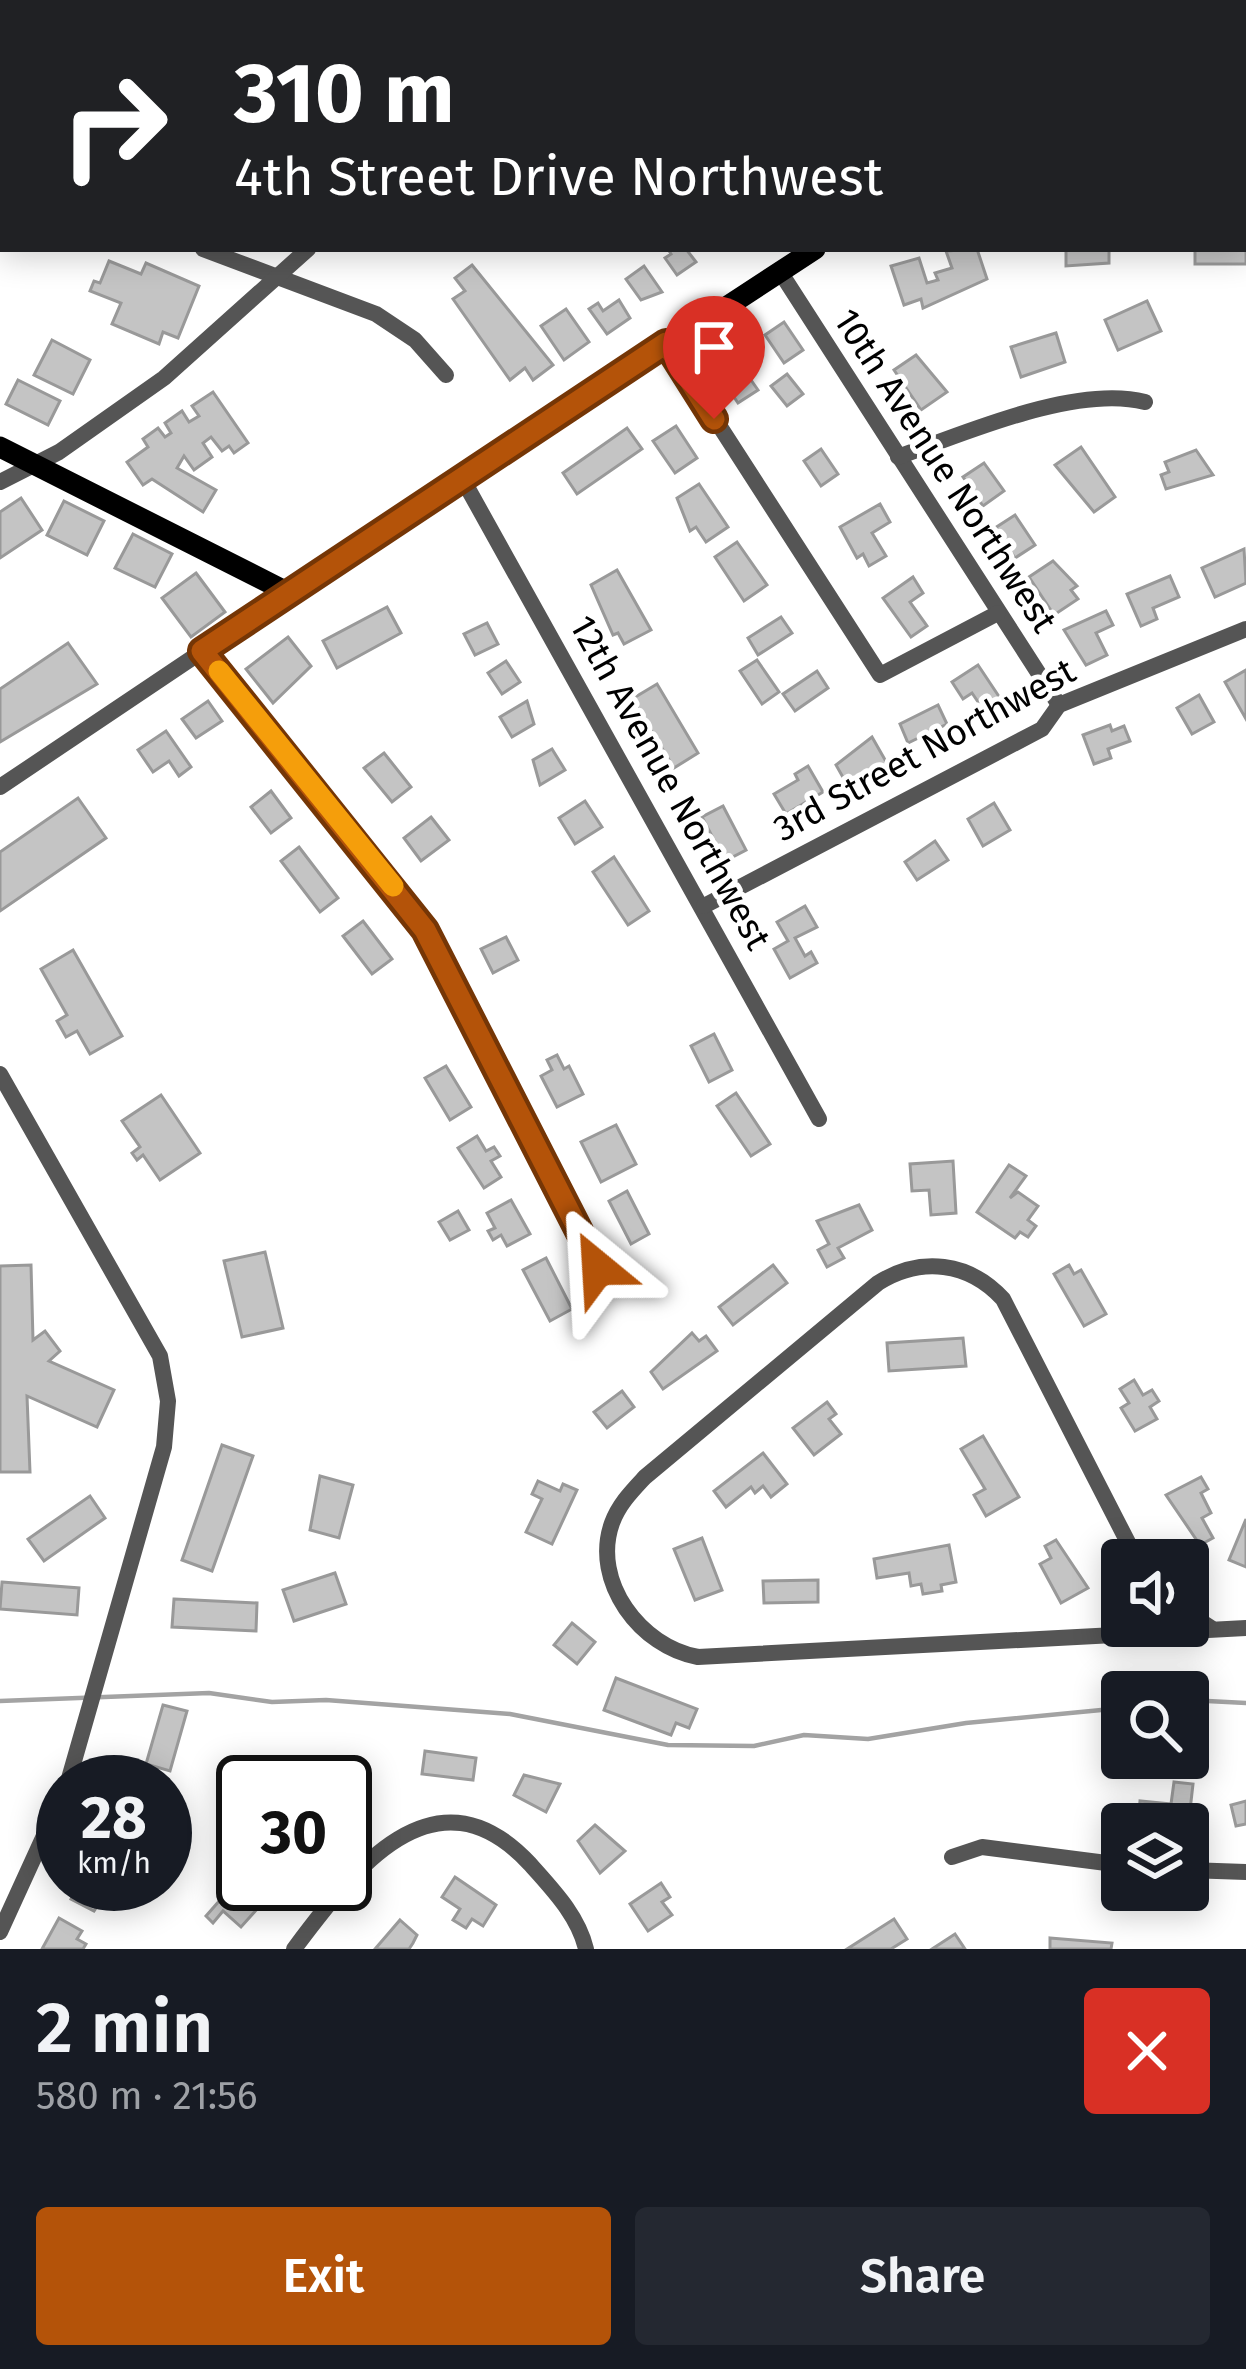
<!DOCTYPE html>
<html lang="en">
<head>
<meta charset="utf-8">
<style>
  body { margin:0; font-family:"Fira Sans",sans-serif; background:#242831; color:#f1f3f6; height:100vh; display:flex; flex-direction:column; font-size:45px; white-space:nowrap }
  * { box-sizing:border-box; margin:0 }
  p { font-size:39px; color:#9ea1a6 }
  .icon { flex:none; width:66px; height:66px; fill:none; stroke:currentColor; stroke-width:2; stroke-linecap:round; stroke-linejoin:round }
  .map { position:relative; height:1949px; overflow:hidden }
  .panel { display:flex; flex-direction:column; background:#171b24; flex:1 }
  .panel>* { flex:none }
  .guide { position:absolute; left:0px; top:0px; width:1248px; height:252px; box-shadow:0 6px 30px #0003; background:#202124; color:#fff; overflow:hidden }
  .tools { position:absolute; left:1101px; top:1539px; display:grid; gap:24px }
  .tools a { display:grid; place-items:center; width:108px; height:108px; border-radius:12px; background:#171b24; box-shadow:0 6px 30px #0003; font-size:60px }
  .speed { position:absolute; left:36px; top:1755px; display:flex; gap:24px; font-size:60px; font-weight:700; text-align:center }
  .speed>* { display:grid; place-content:center; width:156px; height:156px; border-radius:50%; background:#171b24; box-shadow:0 6px 30px #0003; line-height:1 }
  .speed small { font-size:30px; font-weight:400 }
  .speed .limit { border:6px solid #111; border-radius:18px; background:#fff; color:#111 }
  .pin { position:absolute; display:grid; place-items:center; width:102px; height:102px; color:#fff; margin:-123px -51px; border-radius:50% 50% 50% 0; rotate:-45deg; box-shadow:0 0 12px #0007 }
  .pin .icon { rotate:45deg }
  .me { position:absolute; width:132px; margin:-66px; rotate:333deg; stroke-linejoin:round; filter:drop-shadow(0 0 9px #0008) }
  .turn { display:flex; align-items:center; gap:42px; height:252px; padding:0 36px; font-size:54px }
  .turn .icon { width:156px; height:156px; stroke-width:2.5 }
  .turn b { display:block; font-size:84px; line-height:102px }
  .round { display:grid; place-items:center; flex:none; width:126px; height:126px; border-radius:12px; background:#242831 }
  .headline { display:flex; align-items:center; justify-content:space-between; height:204px; padding:0 36px }
  h1 { font-size:72px; font-weight:600; line-height:90px }
  .cta { display:flex; gap:24px; margin-top:auto; padding:24px 36px }
  .cta a { flex:1; height:138px; border-radius:12px; background:#b45309; color:#fff; font-size:48px; font-weight:600; line-height:138px; text-align:center }
  .cta a+a { background:#242831; color:#f1f3f6 }
  .map>svg:first-child { display:block }
</style>
</head>
<body>
<div class="map">
<svg width="1246" height="1949" viewBox="0 0 1246 1949">
  <rect width="100%" height="100%" fill="#fff"/>
  <g fill="none" stroke-linecap="round" stroke-linejoin="round">
    <!-- stream -->
    <g stroke="#a3a3a3" stroke-width="4.5">
      <path d="M1188,1700L1246,1703"/>
      <path d="M0,1701L209,1693L272,1702L326,1700L510,1714L668,1745L754,1746L804,1735L868,1739L966,1723L1122,1708"/>
    </g>
  </g>
  <!-- building -->
  <g fill="#c4c4c4" stroke="#999" stroke-width="3">
    <path d="M0,0H32L34,3H3V20Z"/>
    <path d="M996,0H1048L1049,3H997Z"/>
    <path d="M1246,240V264H1195V249H1245Z"/>
    <path d="M668,249H686L696,262L677,275L665,258L671,254Z"/>
    <path d="M977,249L987,279L923,308L921,299L904,305L891,266L919,258L927,283L938,280L935,273L952,268L946,251Z"/>
    <path d="M1066,249H1109V263L1066,266Z"/>
    <path d="M109,261L141,274L146,263L199,286L178,338L163,332L159,344L112,324L121,303L90,291L94,281L100,283Z"/>
    <path d="M472,265L553,365L533,380L525,368L510,380L453,299L465,291L455,278Z"/>
    <path d="M644,266L662,292L641,300L626,279Z"/>
    <path d="M619,300L630,318L607,334L589,309L598,303L603,311Z"/>
    <path d="M1147,301L1161,331L1118,350L1105,320Z"/>
    <path d="M566,309L589,342L564,360L541,326Z"/>
    <path d="M784,322L803,350L784,363L765,335Z"/>
    <path d="M1056,333L1065,362L1021,377L1011,347Z"/>
    <path d="M52,340L90,360L73,394L34,375Z"/>
    <path d="M732,353L758,390L738,403L713,366Z"/>
    <path d="M916,355L947,392L921,410L894,370Z"/>
    <path d="M787,374L803,394L787,406L771,386Z"/>
    <path d="M18,380L60,401L48,425L6,404Z"/>
    <path d="M213,392L248,443L234,453L229,446L222,451L211,437L203,443L212,457L194,470L184,456L177,468L216,490L203,512L152,479L143,485L127,462L148,447L143,439L158,428L165,437L171,433L165,423L182,411L189,422L199,416L192,406Z"/>
    <path d="M676,426L697,458L675,473L653,441Z"/>
    <path d="M627,428L642,449L577,494L563,473Z"/>
    <path d="M1081,447L1115,497L1094,512L1055,465Z"/>
    <path d="M821,449L838,474L821,486L804,461Z"/>
    <path d="M1196,450L1213,475L1166,489L1161,475L1169,472L1165,462Z"/>
    <path d="M984,463L1004,491L983,506L963,477Z"/>
    <path d="M699,484L728,527L706,542L696,527L690,531L677,498Z"/>
    <path d="M21,498L42,530L0,558V512Z"/>
    <path d="M64,501L104,521L87,555L47,535Z"/>
    <path d="M880,504L890,522L872,533L886,556L869,566L863,554L857,558L840,527Z"/>
    <path d="M1015,515L1035,545L1015,558L995,528Z"/>
    <path d="M133,534L172,554L155,587L115,568Z"/>
    <path d="M737,542L767,585L744,601L715,557Z"/>
    <path d="M1244,549L1246,583L1215,597L1202,568Z"/>
    <path d="M1053,561L1077,586L1071,590L1078,599L1054,615L1029,577Z"/>
    <path d="M617,570L651,630L624,644L618,633L613,635L591,585Z"/>
    <path d="M196,573L225,612L191,637L162,598Z"/>
    <path d="M1170,576L1179,597L1153,608L1157,619L1141,626L1127,594Z"/>
    <path d="M913,577L923,593L910,602L927,626L911,637L883,598Z"/>
    <path d="M387,607L401,633L337,668L323,641Z"/>
    <path d="M1106,611L1113,625L1096,633L1107,655L1086,665L1064,630Z"/>
    <path d="M781,617L792,633L758,655L748,638Z"/>
    <path d="M487,623L498,644L475,655L464,634Z"/>
    <path d="M288,637L311,666L273,703L246,669Z"/>
    <path d="M68,643L97,684L0,742V689Z"/>
    <path d="M757,660L779,692L762,704L740,671Z"/>
    <path d="M506,661L520,682L502,694L488,673Z"/>
    <path d="M978,665L1010,713L993,724L972,693L963,699L952,682Z"/>
    <path d="M1246,670V719L1225,682Z"/>
    <path d="M817,671L828,688L795,711L783,694Z"/>
    <path d="M657,684L698,753L674,768L632,699Z"/>
    <path d="M1199,695L1214,722L1192,734L1177,708Z"/>
    <path d="M208,701L222,721L196,738L182,719Z"/>
    <path d="M527,701L534,724L512,737L500,717Z"/>
    <path d="M938,705L947,724L908,743L900,724Z"/>
    <path d="M1110,725L1112,731L1124,726L1130,741L1108,749L1111,758L1094,764L1083,735Z"/>
    <path d="M166,731L191,767L179,776L169,761L153,772L138,750Z"/>
    <path d="M872,737L888,765L849,788L836,765Z"/>
    <path d="M552,749L565,770L540,785L533,760Z"/>
    <path d="M384,753L411,787L392,802L364,768Z"/>
    <path d="M808,766L823,792L786,814L774,794L798,780L795,774Z"/>
    <path d="M271,791L291,818L271,833L251,807Z"/>
    <path d="M78,798L106,838L0,911V852Z"/>
    <path d="M585,801L602,827L575,844L559,818Z"/>
    <path d="M994,803L1010,830L983,846L968,819Z"/>
    <path d="M723,806L746,850L725,861L702,817Z"/>
    <path d="M431,817L449,840L421,861L404,838Z"/>
    <path d="M935,841L948,860L917,880L905,862Z"/>
    <path d="M299,847L338,898L320,912L281,861Z"/>
    <path d="M614,857L649,911L628,925L593,872Z"/>
    <path d="M805,906L817,927L795,938L805,956L811,952L817,963L790,978L774,949L788,941L777,922Z"/>
    <path d="M363,921L392,959L372,974L343,936Z"/>
    <path d="M506,937L518,960L493,973L481,949Z"/>
    <path d="M73,950L122,1036L90,1054L77,1031L66,1037L57,1021L67,1015L41,969Z"/>
    <path d="M714,1034L732,1070L709,1082L691,1046Z"/>
    <path d="M557,1055L564,1069L569,1066L583,1094L557,1107L541,1076L552,1070L547,1060Z"/>
    <path d="M446,1066L471,1107L450,1120L425,1078Z"/>
    <path d="M736,1093L770,1144L751,1156L717,1106Z"/>
    <path d="M161,1095L200,1153L160,1180L143,1155L137,1160L132,1153L140,1147L122,1121Z"/>
    <path d="M616,1125L636,1164L601,1182L581,1142Z"/>
    <path d="M477,1136L486,1151L494,1147L500,1156L491,1161L501,1177L484,1188L458,1148Z"/>
    <path d="M953,1161L956,1213L931,1215L929,1190L912,1191L910,1164Z"/>
    <path d="M1009,1165L1026,1176L1010,1198L1018,1192L1038,1206L1028,1220L1036,1226L1028,1237L1020,1232L1015,1238L977,1212Z"/>
    <path d="M627,1191L649,1234L631,1244L609,1201Z"/>
    <path d="M511,1200L530,1234L507,1246L501,1235L493,1240L488,1231L495,1228L487,1213Z"/>
    <path d="M859,1205L872,1230L838,1248L844,1258L827,1267L818,1250L829,1244L817,1221Z"/>
    <path d="M458,1211L469,1230L450,1240L439,1222Z"/>
    <path d="M265,1252L283,1328L242,1337L224,1261Z"/>
    <path d="M546,1258L572,1309L550,1321L523,1270Z"/>
    <path d="M31,1265L33,1340L45,1331L60,1351L49,1361L114,1390L97,1427L27,1396L30,1472H0V1266Z"/>
    <path d="M773,1265L787,1283L733,1325L719,1307Z"/>
    <path d="M1069,1265L1074,1274L1081,1270L1106,1314L1084,1326L1054,1274Z"/>
    <path d="M692,1333L699,1341L706,1336L717,1351L663,1389L651,1372Z"/>
    <path d="M963,1338L966,1366L889,1371L887,1343Z"/>
    <path d="M1134,1380L1143,1395L1152,1390L1159,1401L1150,1407L1157,1419L1135,1431L1121,1408L1129,1403L1120,1389Z"/>
    <path d="M622,1391L634,1407L607,1428L594,1412Z"/>
    <path d="M827,1402L836,1414L829,1419L841,1434L814,1455L793,1428Z"/>
    <path d="M983,1436L1019,1497L986,1516L974,1495L985,1489L961,1449Z"/>
    <path d="M222,1445L253,1456L212,1571L182,1560Z"/>
    <path d="M763,1453L787,1484L771,1497L763,1486L755,1493L751,1487L726,1507L714,1491Z"/>
    <path d="M320,1476L353,1485L339,1538L310,1530Z"/>
    <path d="M1201,1477L1208,1489L1201,1493L1211,1513L1202,1518L1213,1538L1200,1545L1166,1495Z"/>
    <path d="M538,1481L560,1491L563,1484L577,1490L552,1544L526,1532L542,1499L532,1494Z"/>
    <path d="M90,1496L105,1518L44,1561L28,1539Z"/>
    <path d="M1246,1519V1567L1229,1560Z"/>
    <path d="M702,1538L722,1590L695,1600L674,1549Z"/>
    <path d="M1056,1540L1088,1588L1061,1603L1040,1564L1051,1558L1045,1546Z"/>
    <path d="M949,1545L956,1582L941,1585L942,1591L923,1594L921,1584L911,1586L909,1573L877,1578L874,1559Z"/>
    <path d="M335,1573L346,1604L294,1621L283,1590Z"/>
    <path d="M818,1580V1602L764,1603L763,1581Z"/>
    <path d="M2,1582L79,1588L77,1615L0,1609Z"/>
    <path d="M174,1599L257,1603L256,1631L172,1627Z"/>
    <path d="M572,1623L595,1642L577,1664L554,1645Z"/>
    <path d="M616,1678L697,1709L689,1728L676,1723L671,1735L604,1710Z"/>
    <path d="M163,1705L187,1711L170,1771L146,1764Z"/>
    <path d="M425,1751L476,1758L473,1780L422,1774Z"/>
    <path d="M524,1775L560,1784L546,1812L514,1795Z"/>
    <path d="M1174,1782L1193,1784L1188,1828L1138,1824L1140,1801L1171,1804Z"/>
    <path d="M1246,1801V1824L1236,1826L1231,1805Z"/>
    <path d="M595,1825L625,1851L600,1873L578,1841Z"/>
    <path d="M243,1874V1884H267L274,1890L241,1927L223,1911L213,1923L206,1916Z"/>
    <path d="M455,1877L496,1905L483,1926L472,1919L466,1928L453,1920L460,1909L442,1897Z"/>
    <path d="M661,1883L670,1897L662,1902L672,1915L648,1931L630,1904Z"/>
    <path d="M79,1884H112L94,1911L71,1899Z"/>
    <path d="M59,1918L82,1931L77,1939L86,1944L83,1949H42Z"/>
    <path d="M894,1919L907,1939L891,1949H847Z"/>
    <path d="M400,1920L417,1935L413,1943L409,1949H375Z"/>
    <path d="M955,1934L965,1949H932Z"/>
    <path d="M1050,1938L1112,1943L1111,1949H1050Z"/>
  </g>
  <g fill="none" stroke-linecap="round" stroke-linejoin="round">
    <!-- minor -->
    <g stroke="#555" stroke-width="16">
      <path d="M1108,0L1110,3"/>
      <path d="M183,3L188,0"/>
      <path d="M615,3L619,0"/>
      <path d="M0,120L3,118"/>
      <path d="M203,249L376,314L415,340L446,375"/>
      <path d="M779,270L1059,705"/>
      <path d="M666,343L880,675L998,613"/>
      <path d="M898,457C965,433 1077,384 1145,402"/>
      <path d="M462,478L819,1119"/>
      <path d="M0,482L59,452L164,378L308,249"/>
      <path d="M202,651L425,930L598,1268"/>
      <path d="M0,787L289,593"/>
      <path d="M704,906L1042,729L1059,705L1246,629"/>
      <path d="M0,1074L160,1356L168,1401L164,1447L68,1782"/>
      <path d="M1137,1560L1003,1299C969,1262 921,1256 878,1283L645,1477C632,1491 619,1504 612,1523C591,1582 641,1647 698,1657L1246,1628"/>
      <path d="M1188,1613L1211,1628"/>
      <path d="M952,1857L982,1847L1122,1865"/>
      <path d="M1188,1870L1246,1872"/>
      <path d="M0,1932L63,1794"/>
      <path d="M294,1949C351,1873 434,1761 530,1864C552,1889 578,1915 586,1949"/>
    </g>
    <!-- major -->
    <g stroke="#000" stroke-width="21">
      <path d="M1245,197H1246"/>
      <path d="M0,447L289,593L815,249"/>
    </g>
  </g>
  <g fill="none" stroke-linecap="round" stroke-linejoin="round">
    <defs>
      <path id="route" d="M598,1268L425,930L202,651L666,343L714,419"/>
    </defs>
    <!-- route casing -->
    <use href="#route" stroke="#753606" stroke-width="30"/>
    <!-- route -->
    <use href="#route" stroke="#b45309" stroke-width="21"/>
    <!-- slow -->
    <path stroke="#f59e0b" stroke-width="21" d="M219,671L393,886"/>
  </g>
  <g text-anchor="middle" stroke-width="10" stroke-linejoin="round" paint-order="stroke">
    <!-- street labels -->
    <g font-size="36" fill="#000" stroke="#fff">
      <text transform="translate(946 470) rotate(57)" y="13">10th Avenue Northwest</text>
      <text transform="translate(924 749) rotate(-29)" y="13">3rd Street Northwest</text>
      <text transform="translate(671 782) rotate(61)" y="13">12th Avenue Northwest</text>
    </g>
  </g>
</svg>
<div class="tools">
<a><svg class="icon" aria-label="sound" viewBox="0 0 24 24"><path d="M4 9h4l5-4v14l-5-4H4zM17 9q2 3 0 6"/></svg></a>
<a><svg class="icon" aria-label="search" viewBox="0 0 24 24"><circle cx="10" cy="10" r="6"/><path d="M15 15l6 6"/></svg></a>
<a><svg class="icon" aria-label="layers" viewBox="0 0 24 24"><path d="M12 4l9 5-9 5-9-5zM3 14l9 5 9-5"/></svg></a>
</div>
<div class="speed"><div>28<small>km/h</small></div><div class="limit">30</div></div>
<div class="pin" style="left:714px;top:419px;background:#d93025"><svg class="icon" aria-label="arrive" viewBox="0 0 24 24"><path d="M6 21V4h12l-3 4 3 4H6"/></svg></div>
<svg class="me" style="left:598px;top:1268px" viewBox="-20 -20 40 40"><path d="M0-17L14 15 0 8-14 15z" fill="#b45309" stroke="#fff" stroke-width="4"/></svg>
<div class="guide">
<div class="turn"><svg class="icon" aria-label="right" viewBox="0 0 24 24"><path d="M7 20v-9h11M14 6l5 5-5 5"/></svg><div><b>310 m</b>4th Street Drive Northwest</div></div>
</div>
</div>
<section class="panel">
<div class="headline"><div><h1>2 min</h1><p>580 m · 21:56</p></div><a class="round" style="background:#d93025;color:#fff"><svg class="icon" aria-label="close" viewBox="0 0 24 24"><path d="M6 6l12 12M18 6L6 18"/></svg></a></div>
<div class="cta"><a>Exit</a><a>Share</a></div>
</section>
</body>
</html>
